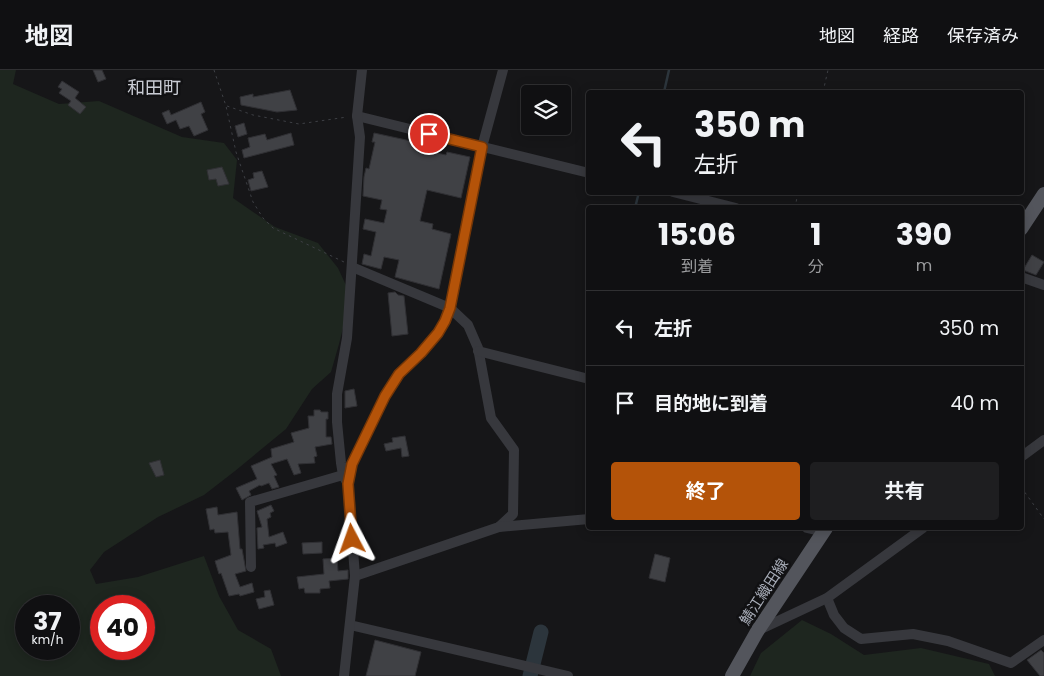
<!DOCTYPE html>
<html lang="ja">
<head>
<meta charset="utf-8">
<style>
  body { margin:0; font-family:Poppins,"Noto Sans JP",sans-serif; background:#1e1e20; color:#f1f3f6; height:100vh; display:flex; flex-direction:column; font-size:19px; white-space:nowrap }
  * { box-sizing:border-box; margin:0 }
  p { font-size:16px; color:#9c9d9f }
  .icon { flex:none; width:28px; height:28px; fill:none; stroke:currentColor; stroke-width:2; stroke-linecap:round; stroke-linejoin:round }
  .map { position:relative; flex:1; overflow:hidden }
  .panel { position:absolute; left:586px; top:135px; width:438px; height:325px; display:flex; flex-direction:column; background:#101012; border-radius:5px; box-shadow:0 2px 12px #0003,0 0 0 1px #303032 }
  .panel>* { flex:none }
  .top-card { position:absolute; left:586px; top:20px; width:438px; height:105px; border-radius:5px; box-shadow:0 2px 12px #0003,0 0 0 1px #303032; background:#101012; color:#f1f3f6; overflow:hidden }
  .buttons { position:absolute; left:521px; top:15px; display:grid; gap:10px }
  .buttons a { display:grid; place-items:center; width:50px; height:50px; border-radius:5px; background:#101012; box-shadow:0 2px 12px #0003,0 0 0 1px #303032; font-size:25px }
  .speed { position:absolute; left:15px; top:525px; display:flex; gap:10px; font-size:25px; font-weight:700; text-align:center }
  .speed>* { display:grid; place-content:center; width:65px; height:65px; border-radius:50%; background:#101012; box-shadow:0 2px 12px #0003,0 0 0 1px #303032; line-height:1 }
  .speed small { font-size:12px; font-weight:400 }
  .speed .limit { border:8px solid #d22; background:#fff; color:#111 }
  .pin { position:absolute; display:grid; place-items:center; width:42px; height:42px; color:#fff; margin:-21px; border:2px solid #fff; border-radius:50%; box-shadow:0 1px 5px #0007 }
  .me { position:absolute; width:55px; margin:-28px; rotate:356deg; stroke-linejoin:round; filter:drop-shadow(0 0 4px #0008) }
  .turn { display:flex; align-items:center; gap:18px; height:105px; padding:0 25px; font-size:22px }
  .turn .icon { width:65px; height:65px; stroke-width:2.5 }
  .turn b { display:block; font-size:35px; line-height:42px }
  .eta { display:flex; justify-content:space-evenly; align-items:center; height:85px; text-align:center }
  .eta b { font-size:30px; font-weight:700; line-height:35px }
  .button { display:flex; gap:10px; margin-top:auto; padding:10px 25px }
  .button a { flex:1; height:58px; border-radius:5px; background:#b45309; color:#fff; font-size:20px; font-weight:700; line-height:58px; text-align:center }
  .button a+a { background:#1e1e20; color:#f1f3f6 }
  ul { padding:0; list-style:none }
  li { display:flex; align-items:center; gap:15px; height:75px; padding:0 25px; border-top:1px solid #303032 }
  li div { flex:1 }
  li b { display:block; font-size:19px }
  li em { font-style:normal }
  header { display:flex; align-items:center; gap:30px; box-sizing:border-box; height:70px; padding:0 25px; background:#101012; border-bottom:1px solid #303032 }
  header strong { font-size:24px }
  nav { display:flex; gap:28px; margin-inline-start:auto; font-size:18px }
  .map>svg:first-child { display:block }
</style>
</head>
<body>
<header>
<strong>地図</strong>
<nav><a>地図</a><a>経路</a><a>保存済み</a></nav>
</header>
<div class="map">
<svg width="1044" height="606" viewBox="0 0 1044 606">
  <rect width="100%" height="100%" fill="#161618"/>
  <!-- green -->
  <g fill="#1e261f" fill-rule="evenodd">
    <path d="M0,0H16L13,14L59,34L99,31L182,67L224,73L237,90L233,128L275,157L318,173L338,198L351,226L339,274L331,302L312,319L286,359L235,401L204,425L158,447L104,482L90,500L96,514L138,507L204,486L219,526L238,560L271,579L281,606H0ZM26,536H69V579H26ZM101,536H144V579H101Z"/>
    <path d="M802,550L831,564L864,585L921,578L989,594L995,606H750L761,583Z"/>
  </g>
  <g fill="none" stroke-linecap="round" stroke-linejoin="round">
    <!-- stream -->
    <g stroke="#2c353c" stroke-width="2.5">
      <path d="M664,22L669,0"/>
      <path d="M635,138L639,122"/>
    </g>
    <!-- river -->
    <path stroke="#2c353c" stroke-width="15" d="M530,606L541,562"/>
  </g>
  <!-- building -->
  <g fill="#404145" stroke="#303034">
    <path d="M93,0H102L106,9L98,12Z"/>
    <path d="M62,11L79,22L75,28L86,37L80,44L68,35L71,31L59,23L62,19L58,17Z"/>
    <path d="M290,20L297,40L277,42L241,35L240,27L253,24V27Z"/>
    <path d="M201,32L205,42L201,44L208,60L194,66L189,56L180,59L176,50L167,54L162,43L169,40L171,45Z"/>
    <path d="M244,53L247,64L238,67L235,56Z"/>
    <path d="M291,63L294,75L244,88L242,80L250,77L248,68L265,64L267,70Z"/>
    <path d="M374,63L420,73L419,79L446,85L447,82L470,87L461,128L427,120L420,151L433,154L432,159L451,164L439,219L395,207L399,190L384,187L381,199L362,194L364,184L371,186L376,162L363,159L365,149L384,153L387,140L380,139L382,130L363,126L364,107L366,98L369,99L375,72H372Z"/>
    <path d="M222,97L229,114L218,116L216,109L209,110L207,100Z"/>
    <path d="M262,101L268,117L251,121L248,110L254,108L253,103Z"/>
    <path d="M1032,185L1044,192L1036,205L1023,200Z"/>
    <path d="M395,222L398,225L404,226L408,264L392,266L388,223Z"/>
    <path d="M354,319L357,336L345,338V321Z"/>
    <path d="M314,340H320L321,342H328V349H326V367H331L332,374L315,377L317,386L314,387L315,393L298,394L301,403L294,405L287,389L271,394L277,405L274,406L279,417L272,419L269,413L261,416L260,415L249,421L251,425L242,430L236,418L257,409L251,396L272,387L271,379L294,372L291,363L309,358L308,346H314Z"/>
    <path d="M405,366L409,386L402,387L401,378L386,381L384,374L393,372L392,368Z"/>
    <path d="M160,390L164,405L156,407L149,393Z"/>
    <path d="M271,435L274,441L270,443L271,447L267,449L269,467L283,462L287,473L276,477L275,473L263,475L264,478L258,479L257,458L262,457L257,441Z"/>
    <path d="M217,437L218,445L237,442L240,479H242L246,501L235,504L240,517L252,513L254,522L240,526L239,524L229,526L221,503L219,504L215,491L231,485L228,462L215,463L214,459L210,460L206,439Z"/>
    <path d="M322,472V483L303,484L302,473Z"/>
    <path d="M655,484L670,488L665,512L649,508Z"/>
    <path d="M337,488L338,501L348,500V509L329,511L330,518L320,519V523H305L304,518L299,519L297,507L324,504L323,489Z"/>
    <path d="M270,520L274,535L259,539L256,529L265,527L264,521Z"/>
    <path d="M375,570L421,582L415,606H366Z"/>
    <path d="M1041,580L1044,583V606H1040L1027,590Z"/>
  </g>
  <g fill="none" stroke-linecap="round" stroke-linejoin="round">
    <!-- path -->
    <g stroke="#3d3f44" stroke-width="1" stroke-dasharray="2.5 4" stroke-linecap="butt">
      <path d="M214,0L226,36L236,82L253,132L263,148L273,158L344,192"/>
      <path d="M823,22L828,0"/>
      <path d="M227,36L253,45L299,54L347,47"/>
      <path d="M795,138L798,122"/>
      <path d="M1021,417L1044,449"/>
    </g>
    <!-- minor -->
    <g stroke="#37383d" stroke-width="10">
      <path d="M357,46L589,103"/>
      <path d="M673,122L736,138"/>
      <path d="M352,197L450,238L468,255L478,278L491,348L514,380L513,444L499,457"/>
      <path d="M1021,207L1044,215"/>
      <path d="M478,281L589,309"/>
      <path d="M1021,387L1044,370"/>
      <path d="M348,414L343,405L341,393L337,352V324L347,268L360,67L357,46L362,0"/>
      <path d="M807,458L824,462"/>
      <path d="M251,497L250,432L343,405"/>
      <path d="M355,506L499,457L589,449"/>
      <path d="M827,528L834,545L844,558L861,569L913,564L948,571L1011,593L1044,570"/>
      <path d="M350,555L568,606"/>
      <path d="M759,560L827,528L923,458"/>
      <path d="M344,606L355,506L348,414L352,394L385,326L399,304L421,283L438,263L445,251L450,238L482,77L503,0"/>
    </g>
    <!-- major -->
    <g stroke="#53555c" stroke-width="14">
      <path d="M1021,159L1044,124"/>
      <path d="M732,606L758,560L826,458"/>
    </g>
  </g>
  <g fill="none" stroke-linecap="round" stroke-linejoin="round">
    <defs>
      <path id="route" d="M352,469L348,414L352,394L385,326L399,304L421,283L438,263L445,251L450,238L482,77L429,64"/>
    </defs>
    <!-- route casing -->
    <use href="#route" stroke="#753606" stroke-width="12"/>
    <!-- route -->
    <use href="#route" stroke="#b45309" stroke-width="9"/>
  </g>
  <g text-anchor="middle" stroke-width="5" stroke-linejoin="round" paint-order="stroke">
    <!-- street labels -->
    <g font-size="15" fill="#a8adb8" stroke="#111113">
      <text transform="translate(764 522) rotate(-57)" y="5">鯖江織田線</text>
    </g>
    <!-- quarter labels -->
    <g font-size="18" fill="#c9ccd4" stroke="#111113">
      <text x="154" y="24">和田町</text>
    </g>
  </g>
</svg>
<div class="buttons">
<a><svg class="icon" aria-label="layers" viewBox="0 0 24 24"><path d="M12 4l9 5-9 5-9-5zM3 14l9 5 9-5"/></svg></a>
</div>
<div class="speed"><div>37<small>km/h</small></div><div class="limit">40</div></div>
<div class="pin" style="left:429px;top:64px;background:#d93025"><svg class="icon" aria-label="arrive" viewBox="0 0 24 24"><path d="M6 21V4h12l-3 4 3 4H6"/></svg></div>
<svg class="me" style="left:352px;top:469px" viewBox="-20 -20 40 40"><path d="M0-17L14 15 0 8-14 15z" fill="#b45309" stroke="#fff" stroke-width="4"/></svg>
<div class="top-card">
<div class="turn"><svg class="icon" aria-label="left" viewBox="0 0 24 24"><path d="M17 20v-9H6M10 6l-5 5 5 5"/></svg><div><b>350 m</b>左折</div></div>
</div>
<section class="panel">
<div class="eta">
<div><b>15:06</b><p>到着</p></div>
<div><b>1</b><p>分</p></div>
<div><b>390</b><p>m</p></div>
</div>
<ul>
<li><svg class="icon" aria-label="left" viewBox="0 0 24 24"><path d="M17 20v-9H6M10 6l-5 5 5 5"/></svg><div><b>左折</b></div><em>350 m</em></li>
<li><svg class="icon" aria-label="arrive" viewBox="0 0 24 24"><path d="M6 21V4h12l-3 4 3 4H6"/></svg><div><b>目的地に到着</b></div><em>40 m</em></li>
</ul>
<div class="button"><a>終了</a><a>共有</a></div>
</section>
</div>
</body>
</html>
